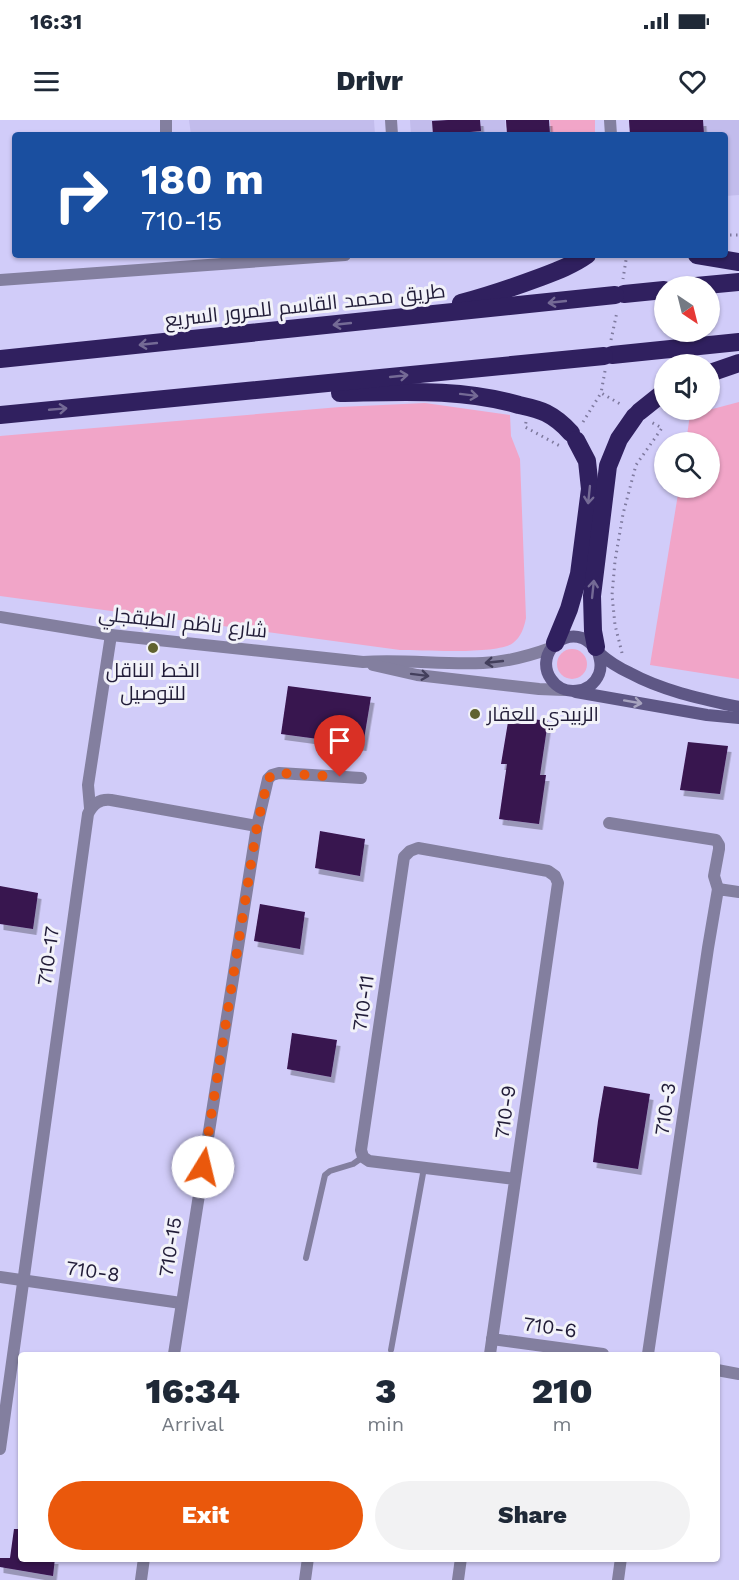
<!DOCTYPE html>
<html lang="en">
<head>
<meta charset="utf-8">
<style>
  body { margin:0; font-family:"Work Sans",Cairo,sans-serif; background:#f2f2f3; color:#1f2937; height:100vh; display:flex; flex-direction:column; font-size:22px; white-space:nowrap }
  * { box-sizing:border-box; margin:0 }
  p { font-size:20px; color:#747a83 }
  .icon { flex:none; width:33px; height:33px; fill:none; stroke:currentColor; stroke-width:2; stroke-linecap:round; stroke-linejoin:round }
  .map { position:relative; flex:1; overflow:hidden }
  .side { position:absolute; left:18px; top:1232px; width:702px; height:210px; display:flex; flex-direction:column; background:#fff; border-radius:6px; box-shadow:0 2px 4px #0004 }
  .side>* { flex:none }
  .banner { position:absolute; left:12px; top:12px; width:716px; height:126px; border-radius:6px; box-shadow:0 2px 4px #0004; background:#1a4fa0; color:#fff; overflow:hidden }
  .needle { width:39px; rotate:145deg }
  .controls { position:absolute; left:654px; top:156px; display:grid; gap:12px }
  .controls a { display:grid; place-items:center; width:66px; height:66px; border-radius:50%; background:#fff; box-shadow:0 2px 4px #0004; font-size:30px }
  .pin { position:absolute; display:grid; place-items:center; width:51px; height:51px; color:#fff; margin:-62px -26px; border-radius:50% 50% 50% 0; rotate:-45deg; box-shadow:0 0 6px #0007 }
  .pin .icon { rotate:45deg }
  .me { position:absolute; width:66px; margin:-33px; rotate:9deg; stroke-linejoin:round; filter:drop-shadow(0 0 4px #0008) }
  .turn { display:flex; align-items:center; gap:21px; height:126px; padding:0 30px; font-size:27px }
  .turn .icon { width:78px; height:78px; stroke-width:2.5 }
  .turn b { display:block; font-size:42px; line-height:51px }
  .eta { display:flex; justify-content:space-evenly; align-items:center; height:102px; text-align:center }
  .eta b { font-size:36px; font-weight:800; line-height:42px }
  .action { display:flex; gap:12px; margin-top:auto; padding:12px 30px }
  .action a { flex:1; height:69px; border-radius:36px; background:#ea580c; color:#fff; font-size:24px; font-weight:800; line-height:69px; text-align:center }
  .action a+a { background:#f2f2f3; color:#1f2937 }
  .status { display:flex; justify-content:space-between; align-items:center; height:42px; padding:0 30px; background:#fff; direction:ltr }
  .status svg { height:16px; fill:currentColor }
  header { display:flex; justify-content:space-between; align-items:center; height:78px; padding:0 30px; background:#fff; font-size:27px; font-weight:800 }
  .map>svg:first-child { display:block }
</style>
</head>
<body>
<div class="status"><b>16:31</b><svg viewBox="0 0 49 12"><path d="M0 12V9h3v3zM5 12V6h3v6zM10 12V3h3v9zM15 12V0h3v12zM26 1h20v11H26zM47 4h2v5h-2z"/></svg></div>
<header><svg class="icon" aria-label="menu" viewBox="0 0 24 24"><path d="M4 6h16M4 12h16M4 18h16"/></svg>Drivr<svg class="icon" aria-label="heart" viewBox="0 0 24 24"><path d="M12 20l-8-8c-3-5 5-10 8-4 3-6 11-1 8 4z"/></svg></header>
<div class="map">
<svg width="739" height="1460" viewBox="0 0 739 1460">
  <defs>
    <filter id="shadow"><feDropShadow dx="3.5" dy="6" stdDeviation="0" flood-color="#0004"/></filter>
  </defs>
  <rect width="100%" height="100%" fill="#d1ccf9"/>
  <!-- built -->
  <g fill="#c2bcec">
    <path d="M189,0H374L375,15H191Z"/>
    <path d="M410,0H505L506,15H411Z"/>
    <path d="M629,0H739V75L725,76L724,15H630Z"/>
  </g>
  <!-- green -->
  <g fill="#f1a5c8">
    <path d="M550,0H595V15H551Z"/>
    <path d="M739,282V559L650,545L679,368H710V322H686L690,295Z"/>
    <path d="M425,283L510,295L511,316L520,339L526,498C524,508 521,517 513,523C497,535 423,530 400,530L0,476V316L340,287Z"/>
    <circle cx="572" cy="544" r="15"/>
  </g>
  <!-- building -->
  <g fill="#38134f" filter="url(#shadow)">
    <path d="M448,0H480L481,11L459,13V15H433L432,1Z"/>
    <path d="M506,0H549L550,15H507Z"/>
    <path d="M629,0H703L704,15H630Z"/>
    <path d="M288,566L371,577L363,625L281,614Z"/>
    <path d="M509,596L548,601L540,655H546L539,704L499,699L507,644H501Z"/>
    <path d="M688,622L728,626L720,674L680,670Z"/>
    <path d="M320,711L365,719L360,756L315,748Z"/>
    <path d="M0,766L38,773L33,809L0,804Z"/>
    <path d="M260,784L305,792L300,829L254,821Z"/>
    <path d="M292,913L337,920L331,957L287,949Z"/>
    <path d="M604,966L650,974L638,1049L593,1042L598,1001Z"/>
    <path d="M14,1409H21V1438H55L53,1456L0,1447V1438H10Z"/>
  </g>
  <g fill="none" stroke-linecap="round" stroke-linejoin="round">
    <!-- path -->
    <g stroke="#7e799e" stroke-width="3" stroke-dasharray="1.5 4.5" stroke-linecap="butt">
      <path d="M724,115H739"/>
      <path d="M623,135L626,140L623,159"/>
      <path d="M611,220L617,192"/>
      <path d="M605,251L601,273L622,285"/>
      <path d="M526,302L525,307L560,326"/>
      <path d="M583,302L601,273"/>
      <path d="M622,533L615,505L612,475L615,441L623,394L636,345L662,308L651,302"/>
    </g>
    <!-- service -->
    <g stroke="#837f9f" stroke-width="6">
      <path d="M306,1138L325,1055L330,1051L353,1044L363,1037"/>
      <path d="M391,1230L424,1048"/>
    </g>
    <!-- minor -->
    <g stroke="#837f9f" stroke-width="12">
      <path d="M166,0V15"/>
      <path d="M391,0L392,15"/>
      <path d="M0,160L345,135"/>
      <path d="M90,688L88,665L111,515"/>
      <path d="M609,703L716,720L719,725V729L714,756L718,769"/>
      <path d="M0,1157L181,1183"/>
      <path d="M492,1219L603,1234"/>
      <path d="M174,1234L257,706L268,659L272,655L279,653L361,658"/>
      <path d="M490,1234L558,763L555,756L548,751L418,728L410,731L404,737L361,1030L363,1037L369,1041L515,1059"/>
      <path d="M648,1234L708,828L718,769L739,772"/>
      <path d="M717,1250L739,1254"/>
      <path d="M0,1329L88,694C93,683 100,679 111,680L257,706"/>
      <path d="M141,1460L144,1438"/>
      <path d="M305,1460L308,1438"/>
      <path d="M458,1460L461,1438"/>
      <path d="M618,1460L621,1438"/>
    </g>
    <!-- tertiary -->
    <g stroke="#837f9f" stroke-width="12">
      <path d="M610,0L611,15"/>
      <path d="M0,497L111,515L363,542C403,539 443,545 483,543C507,542 529,536 551,528"/>
      <path d="M373,545L417,555L539,569L564,570"/>
    </g>
    <!-- secondary -->
    <g stroke="#5e5785" stroke-width="12">
      <path d="M598,532C600,539 602,546 599,554C591,574 563,577 551,559C536,538 558,510 582,518C590,521 594,527 599,533C608,541 619,548 630,553C663,571 702,579 739,587"/>
      <path d="M576,572L707,595L739,598"/>
    </g>
    <!-- motorway -->
    <g stroke="#30205f" stroke-width="18">
      <path d="M697,135L739,142"/>
      <path d="M696,166L739,162"/>
      <path d="M624,174L664,170"/>
      <path d="M461,183C488,176 514,167 541,157C557,151 573,145 587,135"/>
      <path d="M612,235L739,222"/>
      <path d="M0,239L615,175"/>
      <path d="M710,253L739,243"/>
      <path d="M340,273C401,272 461,268 519,285C528,287 538,289 546,293C556,298 564,305 571,313"/>
      <path d="M639,292L664,272"/>
      <path d="M0,295L604,236"/>
      <path d="M555,523L569,489L579,454L590,369L587,341L576,320"/>
      <path d="M596,527L593,511L592,476L608,346L619,319L635,296"/>
    </g>
  </g>
  <!-- one-way arrows -->
  <defs><path id="oneway-shaft" d="M-6 0H5M1.5-3L5.5 0L1.5 3" fill="none" stroke-width="1.6" stroke-linecap="round" stroke-linejoin="round" transform="scale(1.5)"/></defs>
  <g stroke="#746a95">
    <use href="#oneway-shaft" transform="translate(557 182) rotate(174)"/>
    <use href="#oneway-shaft" transform="translate(342 204) rotate(174)"/>
    <use href="#oneway-shaft" transform="translate(148 224) rotate(174)"/>
    <use href="#oneway-shaft" transform="translate(399 256) rotate(-6)"/>
    <use href="#oneway-shaft" transform="translate(469 275) rotate(7)"/>
    <use href="#oneway-shaft" transform="translate(58 289) rotate(-5)"/>
    <use href="#oneway-shaft" transform="translate(589 375) rotate(96)"/>
    <use href="#oneway-shaft" transform="translate(593 469) rotate(-84)"/>
  </g>
  <g stroke="#433f5c">
    <use href="#oneway-shaft" transform="translate(494 542) rotate(174)"/>
    <use href="#oneway-shaft" transform="translate(420 555) rotate(7)"/>
  </g>
  <use stroke="#a8a4bf" href="#oneway-shaft" transform="translate(633 582) rotate(10)"/>
  <g fill="none" stroke-linecap="round" stroke-linejoin="round">
    <!-- route -->
    <path stroke="#ea580c" stroke-width="10" stroke-dasharray="0 18" d="M203,1047L257,706L268,659L272,655L279,653L340,657"/>
  </g>
  <!-- markers -->
  <g fill="#60622f" stroke="#f2f2f9" stroke-width="2">
    <circle cx="153" cy="528" r="6"/>
    <circle cx="475" cy="594" r="6"/>
  </g>
  <g text-anchor="middle" stroke-width="6" stroke-linejoin="round" paint-order="stroke">
    <!-- street labels -->
    <g font-size="20" fill="#211c38" stroke="#f2f2f9">
      <text transform="translate(305 185) rotate(-6)" y="7">طريق محمد القاسم للمرور السريع</text>
      <text transform="translate(183 502) rotate(6)" y="7">شارع ناظم الطبقجلي</text>
      <text transform="translate(48 836) rotate(-82)" y="7">710-17</text>
      <text transform="translate(363 883) rotate(-82)" y="7">710-11</text>
      <text transform="translate(665 989) rotate(-82)" y="7">710-3</text>
      <text transform="translate(505 992) rotate(-82)" y="7">710-9</text>
      <text transform="translate(170 1127) rotate(-81)" y="7">710-15</text>
      <text transform="translate(93 1151) rotate(8)" y="7">710-8</text>
      <text transform="translate(550 1207) rotate(8)" y="7">710-6</text>
    </g>
    <!-- poi labels -->
    <g font-size="20" fill="#211c38" stroke="#f2f2f9">
      <text x="153" y="557">الخط الناقل<tspan x="153" dy="23">للتوصيل</tspan></text>
      <text x="487" y="601" text-anchor="start">الزبيدي للعقار</text>
    </g>
  </g>
</svg>
<div class="controls">
<a><svg class="needle" viewBox="-14 -14 28 28"><path d="M0-13l5 13h-10z" fill="#e53935"/><path d="M0 13l5-13h-10z" fill="#747a83"/></svg></a>
<a><svg class="icon" aria-label="sound" viewBox="0 0 24 24"><path d="M4 9h4l5-4v14l-5-4H4zM17 9q2 3 0 6"/></svg></a>
<a><svg class="icon" aria-label="search" viewBox="0 0 24 24"><circle cx="10" cy="10" r="6"/><path d="M15 15l6 6"/></svg></a>
</div>
<div class="pin" style="left:340px;top:657px;background:#d93025"><svg class="icon" aria-label="arrive" viewBox="0 0 24 24"><path d="M6 21V4h12l-3 4 3 4H6"/></svg></div>
<svg class="me" style="left:203px;top:1047px" viewBox="-20 -20 40 40"><circle r="19" fill="#fff"/><path d="M0-13L10 11 0 6-10 11z" fill="#ea580c"/></svg>
<div class="banner">
<div class="turn"><svg class="icon" aria-label="right" viewBox="0 0 24 24"><path d="M7 20v-9h11M14 6l5 5-5 5"/></svg><div><b>180 m</b>710-15</div></div>
</div>
<section class="side">
<div class="eta">
<div><b>16:34</b><p>Arrival</p></div>
<div><b>3</b><p>min</p></div>
<div><b>210</b><p>m</p></div>
</div>
<div class="action"><a>Exit</a><a>Share</a></div>
</section>
</div>
</body>
</html>
